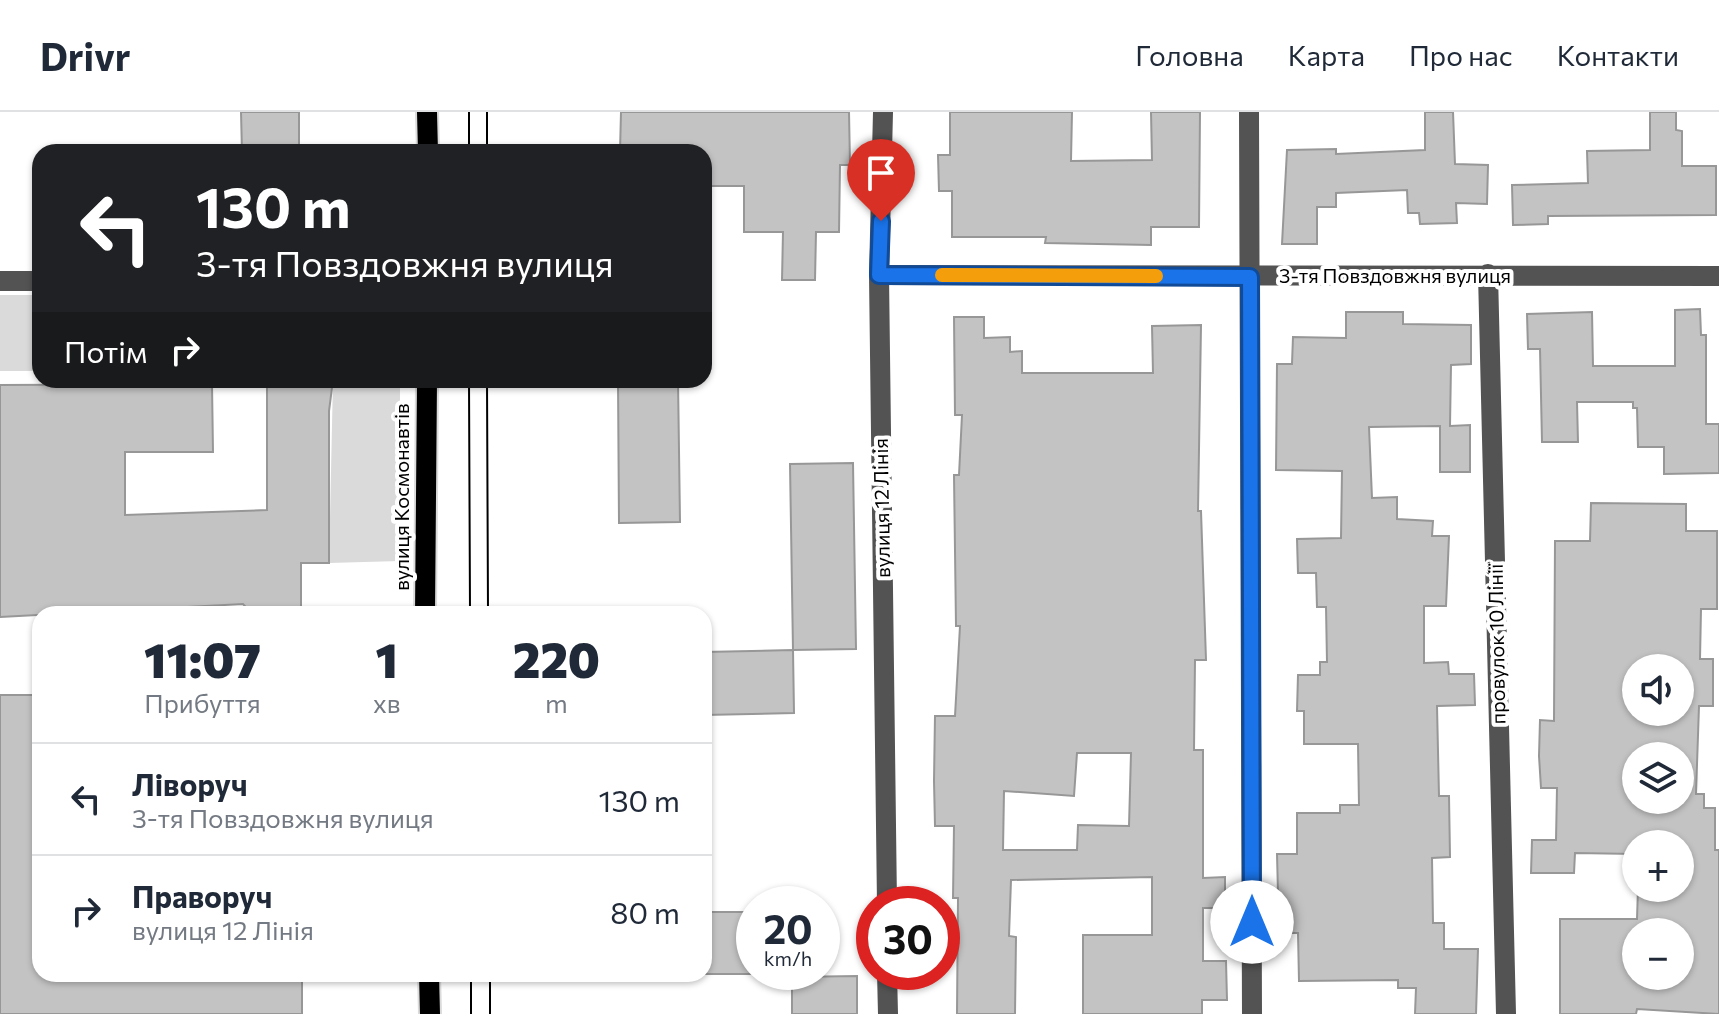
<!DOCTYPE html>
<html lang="uk">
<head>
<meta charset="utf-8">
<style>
  body { margin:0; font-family:Commissioner,sans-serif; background:#f2f2f3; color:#1f2937; height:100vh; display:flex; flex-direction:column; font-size:30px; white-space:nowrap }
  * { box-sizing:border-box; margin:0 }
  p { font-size:26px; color:#747a83 }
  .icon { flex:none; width:44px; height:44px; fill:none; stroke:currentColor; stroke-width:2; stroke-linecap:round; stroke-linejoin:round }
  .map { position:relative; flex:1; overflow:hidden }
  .side { position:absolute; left:32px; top:494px; width:680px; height:376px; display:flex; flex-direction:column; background:#fff; border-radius:24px; box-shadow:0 2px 6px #0004 }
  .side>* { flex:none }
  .guide { position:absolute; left:32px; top:32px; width:680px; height:244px; border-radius:24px; box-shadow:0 2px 6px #0004; background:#202124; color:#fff; overflow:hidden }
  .tools { position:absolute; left:1622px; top:542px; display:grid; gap:16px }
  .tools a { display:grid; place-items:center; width:72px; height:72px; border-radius:50%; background:#fff; box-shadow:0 2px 6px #0004; font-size:40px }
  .speed { position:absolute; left:736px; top:774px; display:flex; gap:16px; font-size:40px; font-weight:700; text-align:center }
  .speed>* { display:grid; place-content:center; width:104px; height:104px; border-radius:50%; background:#fff; box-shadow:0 2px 6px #0004; line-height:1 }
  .speed small { font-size:20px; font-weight:400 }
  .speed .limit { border:12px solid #d22; background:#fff; color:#111 }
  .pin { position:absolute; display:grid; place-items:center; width:68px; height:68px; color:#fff; margin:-82px -34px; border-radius:50% 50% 50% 0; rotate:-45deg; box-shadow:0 0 8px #0007 }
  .pin .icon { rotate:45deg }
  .me { position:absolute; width:88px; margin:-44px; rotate:0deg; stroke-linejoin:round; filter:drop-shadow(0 0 6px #0008) }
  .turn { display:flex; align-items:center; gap:28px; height:168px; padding:0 32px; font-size:36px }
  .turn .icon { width:104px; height:104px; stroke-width:2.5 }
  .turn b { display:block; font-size:56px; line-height:68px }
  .then { display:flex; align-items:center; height:76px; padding:0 32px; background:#0003; gap:16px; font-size:30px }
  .eta { display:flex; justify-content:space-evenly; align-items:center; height:136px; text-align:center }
  .eta b { font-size:48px; font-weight:800; line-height:56px }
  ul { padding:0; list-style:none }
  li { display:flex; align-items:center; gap:24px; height:112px; padding:0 32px; border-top:2px solid #e0e1e3 }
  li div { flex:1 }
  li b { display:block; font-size:30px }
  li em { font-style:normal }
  header { display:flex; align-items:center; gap:48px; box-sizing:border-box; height:112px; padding:0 40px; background:#fff; border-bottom:2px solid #e0e1e3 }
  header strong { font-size:38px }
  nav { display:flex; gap:44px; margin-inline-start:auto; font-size:28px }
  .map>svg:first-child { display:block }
</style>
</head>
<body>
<header>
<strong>Drivr</strong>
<nav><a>Головна</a><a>Карта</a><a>Про нас</a><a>Контакти</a></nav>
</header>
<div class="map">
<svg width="1719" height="902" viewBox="0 0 1719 902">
  <rect width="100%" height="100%" fill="#fff"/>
  <!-- green -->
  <g fill="#dadada">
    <rect x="0" y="183" width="40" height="76"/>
    <path d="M333,268H400V449L329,451Z"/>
  </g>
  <!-- building -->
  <g fill="#c3c3c3" stroke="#979797" stroke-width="2" fill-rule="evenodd">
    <path d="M241,0H299V40H242Z"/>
    <path d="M621,0H849L850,53H840L839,120H816L815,168H782L783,120H744V74H704V40H620Z"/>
    <path d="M950,0H1072L1071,49L1152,48L1151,0H1200L1199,115H1151V133L1045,131L1046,125H952V79H939L938,43H950Z"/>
    <path d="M1425,0H1453L1455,52L1488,53L1487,92L1456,91L1457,111L1420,112L1419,101H1408L1407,78L1336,81V95H1317V132H1282L1287,38L1336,37V42L1425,38Z"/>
    <path d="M1650,0H1676V18L1682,19V54H1716V103L1548,104V112L1513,113L1512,73L1588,71L1587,39L1650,38Z"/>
    <path d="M1700,197L1701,223H1706V312H1719V361L1664,362V335H1638L1637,296H1633V290H1577L1578,330H1542L1540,237H1528L1527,202L1592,200L1593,254H1675V198Z"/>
    <path d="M1346,200H1403V212L1471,213V252L1451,253L1450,314L1470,313V360H1440V314L1369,315L1372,386L1397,385V407L1433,409L1432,424H1449L1446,494H1424V551L1448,550L1449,562H1474L1475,593L1437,594L1439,684H1449L1450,745L1432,746L1433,811H1444V837H1478L1476,902H1415L1416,876H1398V868L1299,869L1298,821H1279L1277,742H1297V701H1340V693H1359L1358,632H1304V599H1297L1298,563H1320V550H1327L1326,495H1317L1316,461H1298L1297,427L1341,426L1342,359L1276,358L1277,252H1292L1293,225L1346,226Z"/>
    <path d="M954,205H984V226L1010,225V240L1022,239V261H1153L1152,214L1201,213L1198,399H1201L1206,548H1195L1194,638H1203V766L1225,765V796H1203V849H1226L1227,888H1202V902H1083V823H1152V765L1011,768L1009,824L1016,825L1015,902H957L958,786H953L954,714H935L934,669L935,604H955L960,514H956L954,363H959L962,303H955ZM1077,641H1131L1129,714L1078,713L1077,738H1003L1004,679L1074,684Z"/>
    <path d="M267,268H333L329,299V451H301V502H252L243,492L0,505V273L212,272L213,340H125V403L267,398Z"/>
    <path d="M618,268H678L680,410L619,411Z"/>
    <path d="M853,351L856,537L793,538L790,352Z"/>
    <path d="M1591,391L1686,392V419H1717V497H1701L1700,547H1713V594H1699L1696,682H1704V696H1715V738H1719V902L1637,897L1636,902H1560V807H1637L1638,776H1680V732H1636V742L1575,741L1574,761H1531L1532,728H1556L1557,676H1541L1539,644L1540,608L1554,609L1555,429H1590ZM1636,556H1680V600H1636ZM1636,644H1680V688H1636ZM1636,820H1680V864H1636Z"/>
    <path d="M793,538L794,601L704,603V540Z"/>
    <path d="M0,583H40V862H302V902H0Z"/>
    <rect x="704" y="800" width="50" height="62"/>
    <path d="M857,864V902H792V865Z"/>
  </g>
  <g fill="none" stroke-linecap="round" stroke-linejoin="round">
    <defs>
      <g id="major">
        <path d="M427,0L428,40"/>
        <path d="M425,502L427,268"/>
        <path d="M429,862L430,902"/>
      </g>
    </defs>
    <!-- major casing -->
    <use href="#major" stroke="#dbdbdb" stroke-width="24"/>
    <!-- minor -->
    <g stroke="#535353" stroke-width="20">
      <path d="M883,0L879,163L887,792"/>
      <path d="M1249,0L1252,902"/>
      <path d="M1488,162L1506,902"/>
      <path d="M879,163L1719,164"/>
      <path d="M0,169H40"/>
      <path d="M887,860L888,902"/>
    </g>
    <!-- major -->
    <use href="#major" stroke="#000" stroke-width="20"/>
    <!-- tram -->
    <g stroke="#000" stroke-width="2">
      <path d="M469,0V40"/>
      <path d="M487,0V40"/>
      <path d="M469,268L470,502"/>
      <path d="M487,268L488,502"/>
      <path d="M471,862V902"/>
      <path d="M490,862V902"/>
    </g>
  </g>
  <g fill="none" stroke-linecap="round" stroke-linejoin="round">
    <defs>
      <path id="route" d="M881,109L879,163L1250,165L1252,810"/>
    </defs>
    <!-- route casing -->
    <use href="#route" stroke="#114b97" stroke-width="20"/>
    <!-- route -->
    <use href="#route" stroke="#1a73e8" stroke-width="14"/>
    <!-- slow -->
    <path stroke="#f59e0b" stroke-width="14" d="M942,163L1156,164"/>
  </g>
  <g text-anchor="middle" stroke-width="8" stroke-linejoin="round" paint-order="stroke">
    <!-- street labels -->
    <g font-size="20" fill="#000" stroke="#fff">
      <text x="1395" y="171">3-тя Повздовжня вулиця</text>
      <text transform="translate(402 385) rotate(-90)" y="7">вулиця Космонавтів</text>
      <text transform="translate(882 396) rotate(-91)" y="7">вулиця 12 Лінія</text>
      <text transform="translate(1497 532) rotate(-91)" y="7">провулок 10 Лінії</text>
    </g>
  </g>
</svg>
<div class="tools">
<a><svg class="icon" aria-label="sound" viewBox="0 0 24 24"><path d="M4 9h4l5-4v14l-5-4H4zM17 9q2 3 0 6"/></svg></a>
<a><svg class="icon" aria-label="layers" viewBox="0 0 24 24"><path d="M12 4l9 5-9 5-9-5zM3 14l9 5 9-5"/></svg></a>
<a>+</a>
<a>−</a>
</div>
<div class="speed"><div>20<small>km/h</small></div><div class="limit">30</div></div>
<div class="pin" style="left:881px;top:109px;background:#d93025"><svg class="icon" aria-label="arrive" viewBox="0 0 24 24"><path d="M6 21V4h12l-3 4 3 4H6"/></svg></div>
<svg class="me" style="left:1252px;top:810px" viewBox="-20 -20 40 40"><circle r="19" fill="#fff"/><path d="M0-13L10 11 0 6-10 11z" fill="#1a73e8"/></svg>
<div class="guide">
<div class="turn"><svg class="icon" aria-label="left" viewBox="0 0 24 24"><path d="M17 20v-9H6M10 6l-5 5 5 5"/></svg><div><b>130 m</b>3-тя Повздовжня вулиця</div></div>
<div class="then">Потім<svg class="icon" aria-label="right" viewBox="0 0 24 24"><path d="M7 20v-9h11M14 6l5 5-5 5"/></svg></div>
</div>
<section class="side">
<div class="eta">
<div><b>11:07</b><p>Прибуття</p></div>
<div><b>1</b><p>хв</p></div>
<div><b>220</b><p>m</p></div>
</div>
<ul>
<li><svg class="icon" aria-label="left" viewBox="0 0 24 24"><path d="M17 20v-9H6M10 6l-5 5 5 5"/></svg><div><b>Ліворуч</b><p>3-тя Повздовжня вулиця</p></div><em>130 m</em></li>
<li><svg class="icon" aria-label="right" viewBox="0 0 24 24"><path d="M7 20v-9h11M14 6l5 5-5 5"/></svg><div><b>Праворуч</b><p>вулиця 12 Лінія</p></div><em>80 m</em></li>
</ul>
</section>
</div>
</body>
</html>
